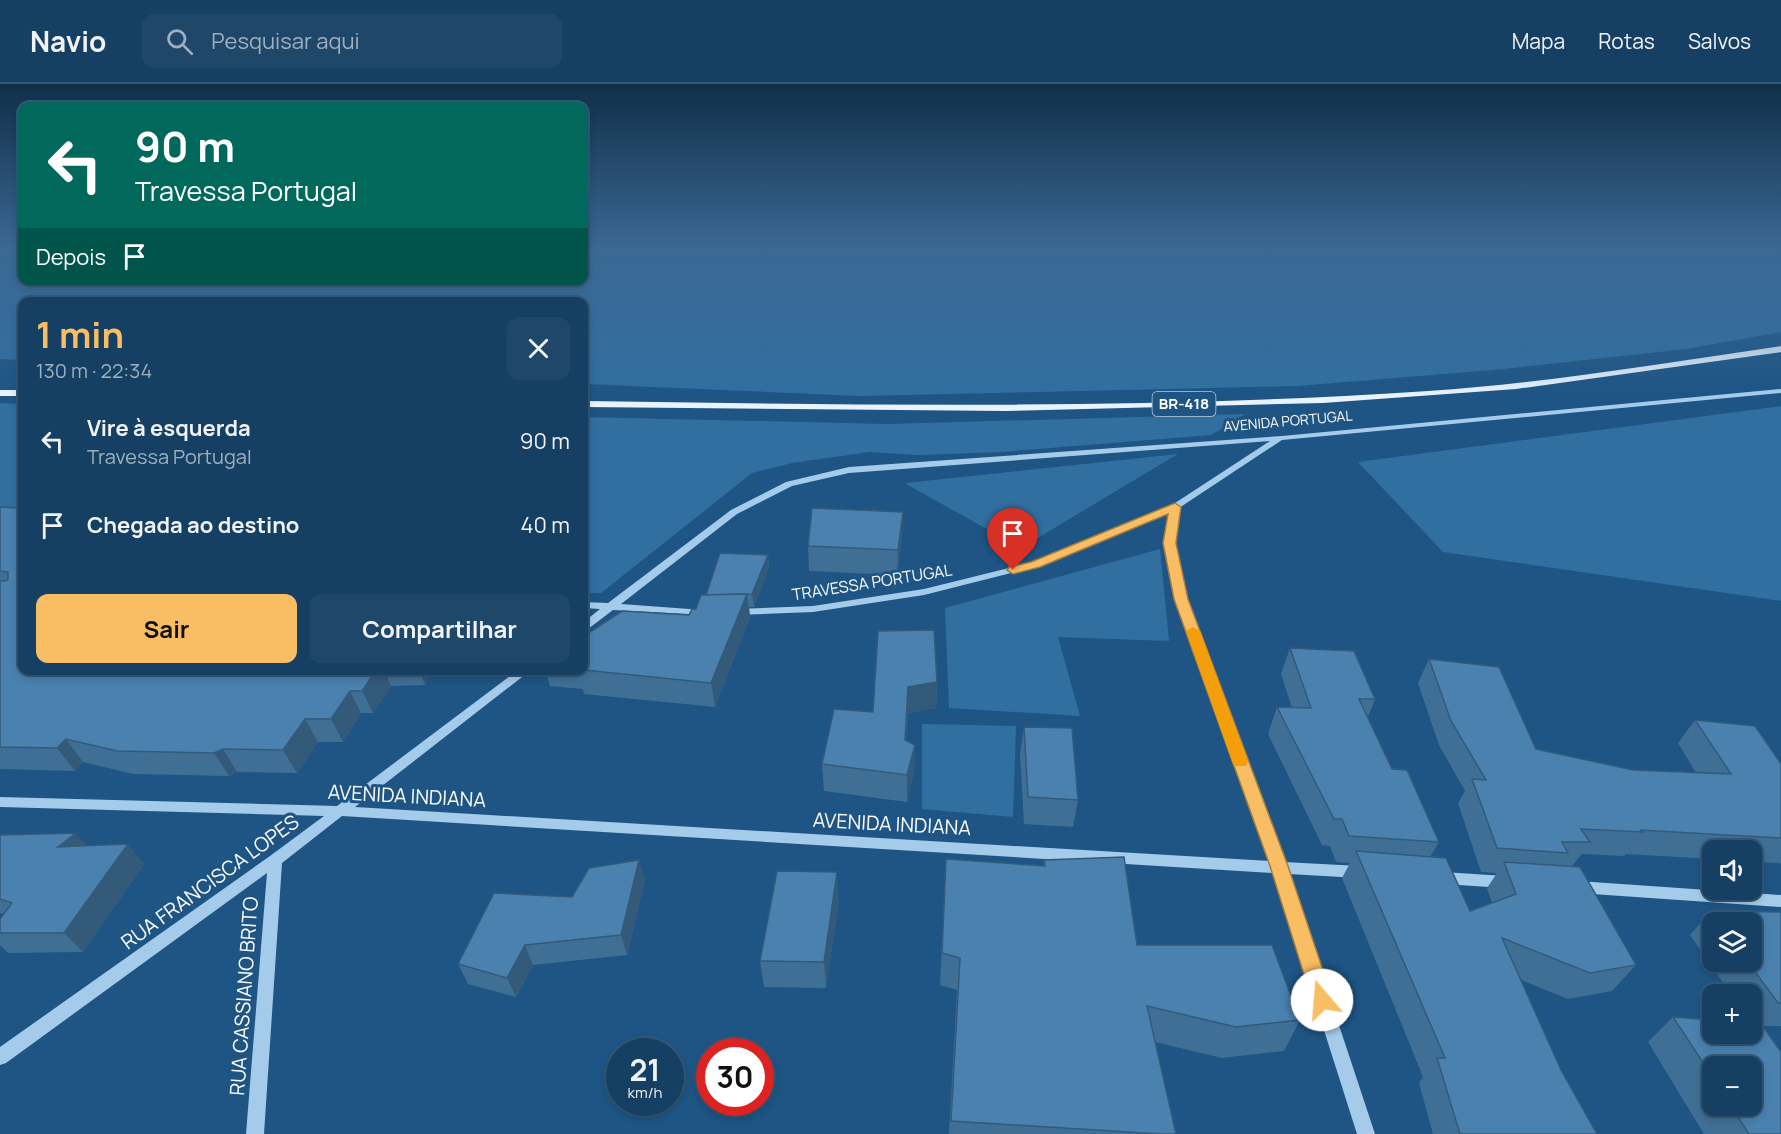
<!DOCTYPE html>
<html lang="pt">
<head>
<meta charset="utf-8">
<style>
  body { margin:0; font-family:Manrope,sans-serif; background:#1f4769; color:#f1f3f6; height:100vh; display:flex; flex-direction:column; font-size:22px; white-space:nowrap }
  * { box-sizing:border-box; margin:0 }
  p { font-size:20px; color:#9eafbe }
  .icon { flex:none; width:33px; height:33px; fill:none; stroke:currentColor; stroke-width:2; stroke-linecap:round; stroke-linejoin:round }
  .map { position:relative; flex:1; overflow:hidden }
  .details { position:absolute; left:18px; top:213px; width:570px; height:378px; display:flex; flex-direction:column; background:#164063; border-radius:12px; box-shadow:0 3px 9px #0003,0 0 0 2px #355978 }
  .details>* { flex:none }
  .hud { position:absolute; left:18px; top:18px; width:570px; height:183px; border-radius:12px; box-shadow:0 3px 9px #0003,0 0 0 2px #355978; background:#00695c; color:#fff; overflow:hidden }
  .controls { position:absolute; left:1702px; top:756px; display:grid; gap:12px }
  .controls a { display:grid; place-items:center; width:60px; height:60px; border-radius:12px; background:#164063; box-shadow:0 3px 9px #0003,0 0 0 2px #355978; font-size:30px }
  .speed { position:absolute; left:606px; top:954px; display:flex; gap:12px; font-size:30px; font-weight:700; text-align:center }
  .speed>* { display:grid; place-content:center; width:78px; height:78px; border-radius:50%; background:#164063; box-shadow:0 3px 9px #0003,0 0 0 2px #355978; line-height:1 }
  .speed small { font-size:15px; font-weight:400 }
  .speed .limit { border:9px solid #d22; background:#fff; color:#111 }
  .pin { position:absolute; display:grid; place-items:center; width:51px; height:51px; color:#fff; margin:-62px -26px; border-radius:50% 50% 50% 0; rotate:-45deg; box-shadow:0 0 6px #0007 }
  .pin .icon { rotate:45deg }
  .me { position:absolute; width:66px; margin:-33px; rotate:342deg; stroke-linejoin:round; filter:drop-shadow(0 0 4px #0008) }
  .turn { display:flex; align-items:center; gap:21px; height:126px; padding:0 18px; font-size:27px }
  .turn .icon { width:78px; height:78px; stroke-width:2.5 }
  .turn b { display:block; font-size:42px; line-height:51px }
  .then { display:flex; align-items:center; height:57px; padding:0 18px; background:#0003; gap:12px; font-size:22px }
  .round { display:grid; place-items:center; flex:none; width:63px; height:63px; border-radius:12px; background:#1f4769 }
  .headline { display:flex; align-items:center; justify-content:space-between; height:102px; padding:0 18px }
  h1 { font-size:36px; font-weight:700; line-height:45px; color:#f9be63 }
  .primary-button { display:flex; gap:12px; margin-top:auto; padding:12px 18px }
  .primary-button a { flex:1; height:69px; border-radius:12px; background:#f9be63; color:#111; font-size:24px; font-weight:700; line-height:69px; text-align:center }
  .primary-button a+a { background:#1f4769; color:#f1f3f6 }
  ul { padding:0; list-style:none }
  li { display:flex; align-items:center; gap:18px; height:84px; padding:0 18px }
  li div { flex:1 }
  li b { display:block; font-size:22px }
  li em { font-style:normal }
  header { display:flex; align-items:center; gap:36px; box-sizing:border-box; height:84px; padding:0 30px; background:#164063; border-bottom:2px solid #355978 }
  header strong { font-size:28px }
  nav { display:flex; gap:33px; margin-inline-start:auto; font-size:21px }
  .search { width:420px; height:54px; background:#1f4769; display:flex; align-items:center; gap:15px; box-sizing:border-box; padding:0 21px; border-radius:12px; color:#9eafbe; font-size:22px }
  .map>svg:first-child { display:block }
</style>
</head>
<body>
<header>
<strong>Navio</strong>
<div class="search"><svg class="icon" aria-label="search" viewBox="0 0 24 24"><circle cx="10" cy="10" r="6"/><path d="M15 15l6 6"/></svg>Pesquisar aqui</div>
<nav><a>Mapa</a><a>Rotas</a><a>Salvos</a></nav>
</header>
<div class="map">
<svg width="1781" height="1050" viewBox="0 0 1781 1050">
  <rect width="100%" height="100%" fill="#1e5584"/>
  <!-- green -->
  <g fill="#316fa1">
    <path d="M0,164H22V196H584V164H1781V248L1686,265L1504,285L1298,302L859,312L584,300V218H22V276L0,275Z"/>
    <path d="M0,319L22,320V439H0Z"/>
    <path d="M1781,322V517L1443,468L1358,378Z"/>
    <path d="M1245,330L1211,351L1002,368L918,371L869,368L792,379L752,389L601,509H584V333L887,340Z"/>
    <path d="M1178,370L1021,464L906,400V399Z"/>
    <path d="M1160,465L1169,557L1058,553L1080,632L949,624L945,524Z"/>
    <path d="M922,640L1016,642L1013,733L922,725Z"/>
  </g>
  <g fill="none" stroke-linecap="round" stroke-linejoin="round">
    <!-- minor -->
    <g fill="#a5cbea" fill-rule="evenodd">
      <path d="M1781,305V309L1282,356L1179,424L1174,460L1186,515L1284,778L1359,782L1364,784L1366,788L1364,792L1359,794L1289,790L1375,1050H1357L1274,789L342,732L282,779L264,1050H246L267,789L6,979L0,981V963L270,772L324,732L0,723V713L337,722L518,586H531L355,723L1270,777L1176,515L1164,460L1170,429L1039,482L924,511L813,528L736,531L731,528L736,525L813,522L924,505L1033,478L1172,421L1270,357L849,389L792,402L737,430L621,520L703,526L708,529L707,531L613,526L588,545L584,546V538L600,525L584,524V518L608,519L731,426L786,398L849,383L1282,352Z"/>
      <path d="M1443,788L1505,792L1510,794L1512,798L1510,802L1505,804L1443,800L1438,798L1436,794L1438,790Z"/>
      <path d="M1578,797L1781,811V823L1578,809L1573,807L1571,803L1573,799Z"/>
    </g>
    <!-- major -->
    <g fill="#e8f3fe" fill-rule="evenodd">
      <path d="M1781,262V268L1516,305L1323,319L1006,327L584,323V317C865,321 1147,326 1428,307C1546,299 1664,279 1781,262Z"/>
      <rect x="0" y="306" width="22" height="6"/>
    </g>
  </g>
  <!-- wall -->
  <g fill="#406f96" fill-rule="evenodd">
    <path d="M0,423L22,586H430L425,601L391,602L373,629H361L343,658H318L297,689L237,688L229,692L133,690L83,678L75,687L0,685Z"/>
    <path d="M902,453L897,491L809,487L808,462Z"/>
    <path d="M768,471L769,483L754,523H749L750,533L715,623L584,610L583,605L550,602L545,586H584L689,531L696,525L706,511Z"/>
    <path d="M1290,564L1375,615L1368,633L1392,685L1439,758L1430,773L1470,827L1492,819L1487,804L1497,789L1481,788L1458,719L1465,707L1439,661L1418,599L1429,575L1536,665L1633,686L1696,689L1678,659L1695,636L1781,680V781L1780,779L1752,778V766H1713V775L1626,770L1624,772L1582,770L1572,782L1636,881L1612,907L1568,915L1521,896L1561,986L1597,1050H1433L1419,999L1423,993L1342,794L1350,779L1336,778L1330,762L1322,761L1268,650L1277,623L1292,624L1281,590Z"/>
    <path d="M937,598L936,624L908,629L906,656L914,688L907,718L824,707L822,680Z"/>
    <path d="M1024,643L1078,716L1073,743L1024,740L1020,669Z"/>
    <path d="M0,751L87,762L144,780L83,868L8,869L0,861V835L4,830L0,829Z"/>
    <path d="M946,775L1043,782L1044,776L1137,861L1300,936L1284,967L1222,974L1155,958L1176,1050H949L957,906L940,901Z"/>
    <path d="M645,796L627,871L533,881L516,913L468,900L458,880Z"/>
    <path d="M839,815L826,904L764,903L760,877Z"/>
    <path d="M1711,827L1781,828V942H1763L1781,1050H1704L1648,958L1673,933L1752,950V910H1731L1690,851ZM1713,838H1752V878H1713ZM1713,982L1752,1022H1713Z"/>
  </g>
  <!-- shaded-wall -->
  <g fill="#345a7a">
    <path d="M903,428L902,453L897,491L898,466Z"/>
    <path d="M768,471L769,483L754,523L752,510Z"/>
    <path d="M747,510L750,533L715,623L711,599Z"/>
    <path d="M376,586H384L391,602L373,629L362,607Z"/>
    <path d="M419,586H430L425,601Z"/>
    <path d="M937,598L936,624L908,629L905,682L908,603Z"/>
    <path d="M350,607L361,629L343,658L331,635Z"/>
    <path d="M305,635L318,658L297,689L283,666Z"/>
    <path d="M66,655L83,678L75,687L57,664Z"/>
    <path d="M915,661L914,688L907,718V691Z"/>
    <path d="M223,665L237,688L229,692L214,669Z"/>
    <path d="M76,749L92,768L58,763Z"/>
    <path d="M128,760L144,780L83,868L64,849Z"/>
    <path d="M639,776L645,796L627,871L621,851Z"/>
    <path d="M837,788L839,815L826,904L824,878Z"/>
    <path d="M525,861L533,881L516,913L507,894Z"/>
  </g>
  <!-- building -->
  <g fill="#4a81af" stroke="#345a7a" stroke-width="1.5">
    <path d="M0,423L22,424V586H376L362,607H350L331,635H305L283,666L223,665L214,669L117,667L66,655L57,664L0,663V497H6L8,495V488L0,487Z"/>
    <path d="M812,424L903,428L898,466L808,462Z"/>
    <path d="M720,469L768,471L752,510L706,511Z"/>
    <path d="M747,510L711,599L584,586V552L622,527L689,531L692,525H696L701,511Z"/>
    <path d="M934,546L937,598L908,603L905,656L915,661L907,691L822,680L834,625L873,628L878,547Z"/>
    <path d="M1290,564L1354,567L1375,615H1359L1392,685L1407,686L1439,758L1349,752L1342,735H1334L1277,623L1311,624Z"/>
    <path d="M1429,575L1499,583L1536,665L1633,686L1731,690L1695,636L1755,642L1781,680V754L1641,746L1643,748L1581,745L1590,758H1562L1568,769L1497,764L1472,695L1486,696L1451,637Z"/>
    <path d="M1024,643L1072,644L1078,716L1028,713Z"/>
    <path d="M76,749L58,763L128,760L64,849H0V835L12,819L0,815V751Z"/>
    <path d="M1356,767L1446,774L1470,827L1516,810L1504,778L1580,783L1636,881L1590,889L1502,854L1561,986L1597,1050H1460L1437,974H1445Z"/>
    <path d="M1124,773L1137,861H1272L1300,936L1236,943L1147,922L1176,1050H1160L951,1037L960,874L942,869L946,775L1045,782L1044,776Z"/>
    <path d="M639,776L621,851L525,861L507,894L458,880L494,809L572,813L589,784Z"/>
    <path d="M777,787L837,788L824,878L760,877Z"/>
    <path d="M1711,827L1781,828V919H1778L1748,878H1752V838H1720Z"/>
    <path d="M1673,933L1713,936V950H1752V940L1762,941L1781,968V1050H1749L1731,1022H1752V982H1713V994Z"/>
  </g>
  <!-- sky -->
  <linearGradient id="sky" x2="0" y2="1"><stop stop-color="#102f49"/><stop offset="0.53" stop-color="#3b6894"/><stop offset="1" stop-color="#3b6894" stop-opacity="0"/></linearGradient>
  <rect width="1781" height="311" fill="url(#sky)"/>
  <!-- route -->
  <path fill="#f9be63" stroke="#a27c40" stroke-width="1.5" d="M1175,419L1181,423L1176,459L1188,515L1288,782L1333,916L1330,923L1322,926L1315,923L1312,916L1270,782L1174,515L1163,459L1168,430L1040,483L1013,490L1007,486L1009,483L1031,478Z"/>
  <!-- slow -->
  <path fill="#f59e0b" d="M1193,543L1200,547L1248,677L1246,682H1234L1232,677L1186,547Z"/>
  <g text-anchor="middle" stroke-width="6" stroke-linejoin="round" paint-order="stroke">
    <!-- far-street labels -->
    <g font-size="14" fill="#fff" stroke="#1e5584">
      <text transform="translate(1288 337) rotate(-5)" y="5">AVENIDA PORTUGAL</text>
    </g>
    <!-- shield labels -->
    <rect fill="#1e5584" stroke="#bcccda" stroke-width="1.5" x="1152.5" y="308" width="63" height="24" rx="4.5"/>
    <g font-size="15" font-weight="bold" fill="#fff">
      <text x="1184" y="325">BR-418</text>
    </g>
    <!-- street labels -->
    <g font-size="16" fill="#fff" stroke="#1e5584">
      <text transform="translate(872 498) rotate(-9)" y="6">TRAVESSA PORTUGAL</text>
    </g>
    <!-- near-street labels -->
    <g font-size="20" fill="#fff" stroke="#1e5584">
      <text transform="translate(407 712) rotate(3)" y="7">AVENIDA INDIANA</text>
      <text transform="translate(892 740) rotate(3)" y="7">AVENIDA INDIANA</text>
      <text transform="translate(210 798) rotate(-36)" y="7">RUA FRANCISCA LOPES</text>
      <text transform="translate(244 912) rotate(-86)" y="7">RUA CASSIANO BRITO</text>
    </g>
  </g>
</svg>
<div class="controls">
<a><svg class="icon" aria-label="sound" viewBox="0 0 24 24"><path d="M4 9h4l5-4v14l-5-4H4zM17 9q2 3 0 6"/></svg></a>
<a><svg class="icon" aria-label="layers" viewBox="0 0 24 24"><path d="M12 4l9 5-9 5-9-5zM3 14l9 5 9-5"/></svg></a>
<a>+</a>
<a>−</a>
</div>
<div class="speed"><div>21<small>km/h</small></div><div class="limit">30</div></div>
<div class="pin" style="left:1013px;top:486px;background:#d93025"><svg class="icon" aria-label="arrive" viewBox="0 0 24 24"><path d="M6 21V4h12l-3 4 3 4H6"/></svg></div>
<svg class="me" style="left:1322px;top:916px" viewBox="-20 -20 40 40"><circle r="19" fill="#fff"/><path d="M0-13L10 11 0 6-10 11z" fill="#f9be63"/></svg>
<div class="hud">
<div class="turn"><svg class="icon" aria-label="left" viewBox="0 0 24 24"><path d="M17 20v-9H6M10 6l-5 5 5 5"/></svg><div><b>90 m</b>Travessa Portugal</div></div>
<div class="then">Depois<svg class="icon" aria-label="arrive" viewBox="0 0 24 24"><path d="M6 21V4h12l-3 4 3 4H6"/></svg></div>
</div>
<section class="details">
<div class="headline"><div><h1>1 min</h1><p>130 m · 22:34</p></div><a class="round"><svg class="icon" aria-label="close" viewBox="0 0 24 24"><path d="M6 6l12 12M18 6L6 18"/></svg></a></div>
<ul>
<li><svg class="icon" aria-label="left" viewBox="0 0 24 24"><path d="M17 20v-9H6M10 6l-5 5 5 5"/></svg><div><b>Vire à esquerda</b><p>Travessa Portugal</p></div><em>90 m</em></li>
<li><svg class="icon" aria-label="arrive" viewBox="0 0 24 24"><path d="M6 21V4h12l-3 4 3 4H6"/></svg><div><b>Chegada ao destino</b></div><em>40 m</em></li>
</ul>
<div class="primary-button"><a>Sair</a><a>Compartilhar</a></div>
</section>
</div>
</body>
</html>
